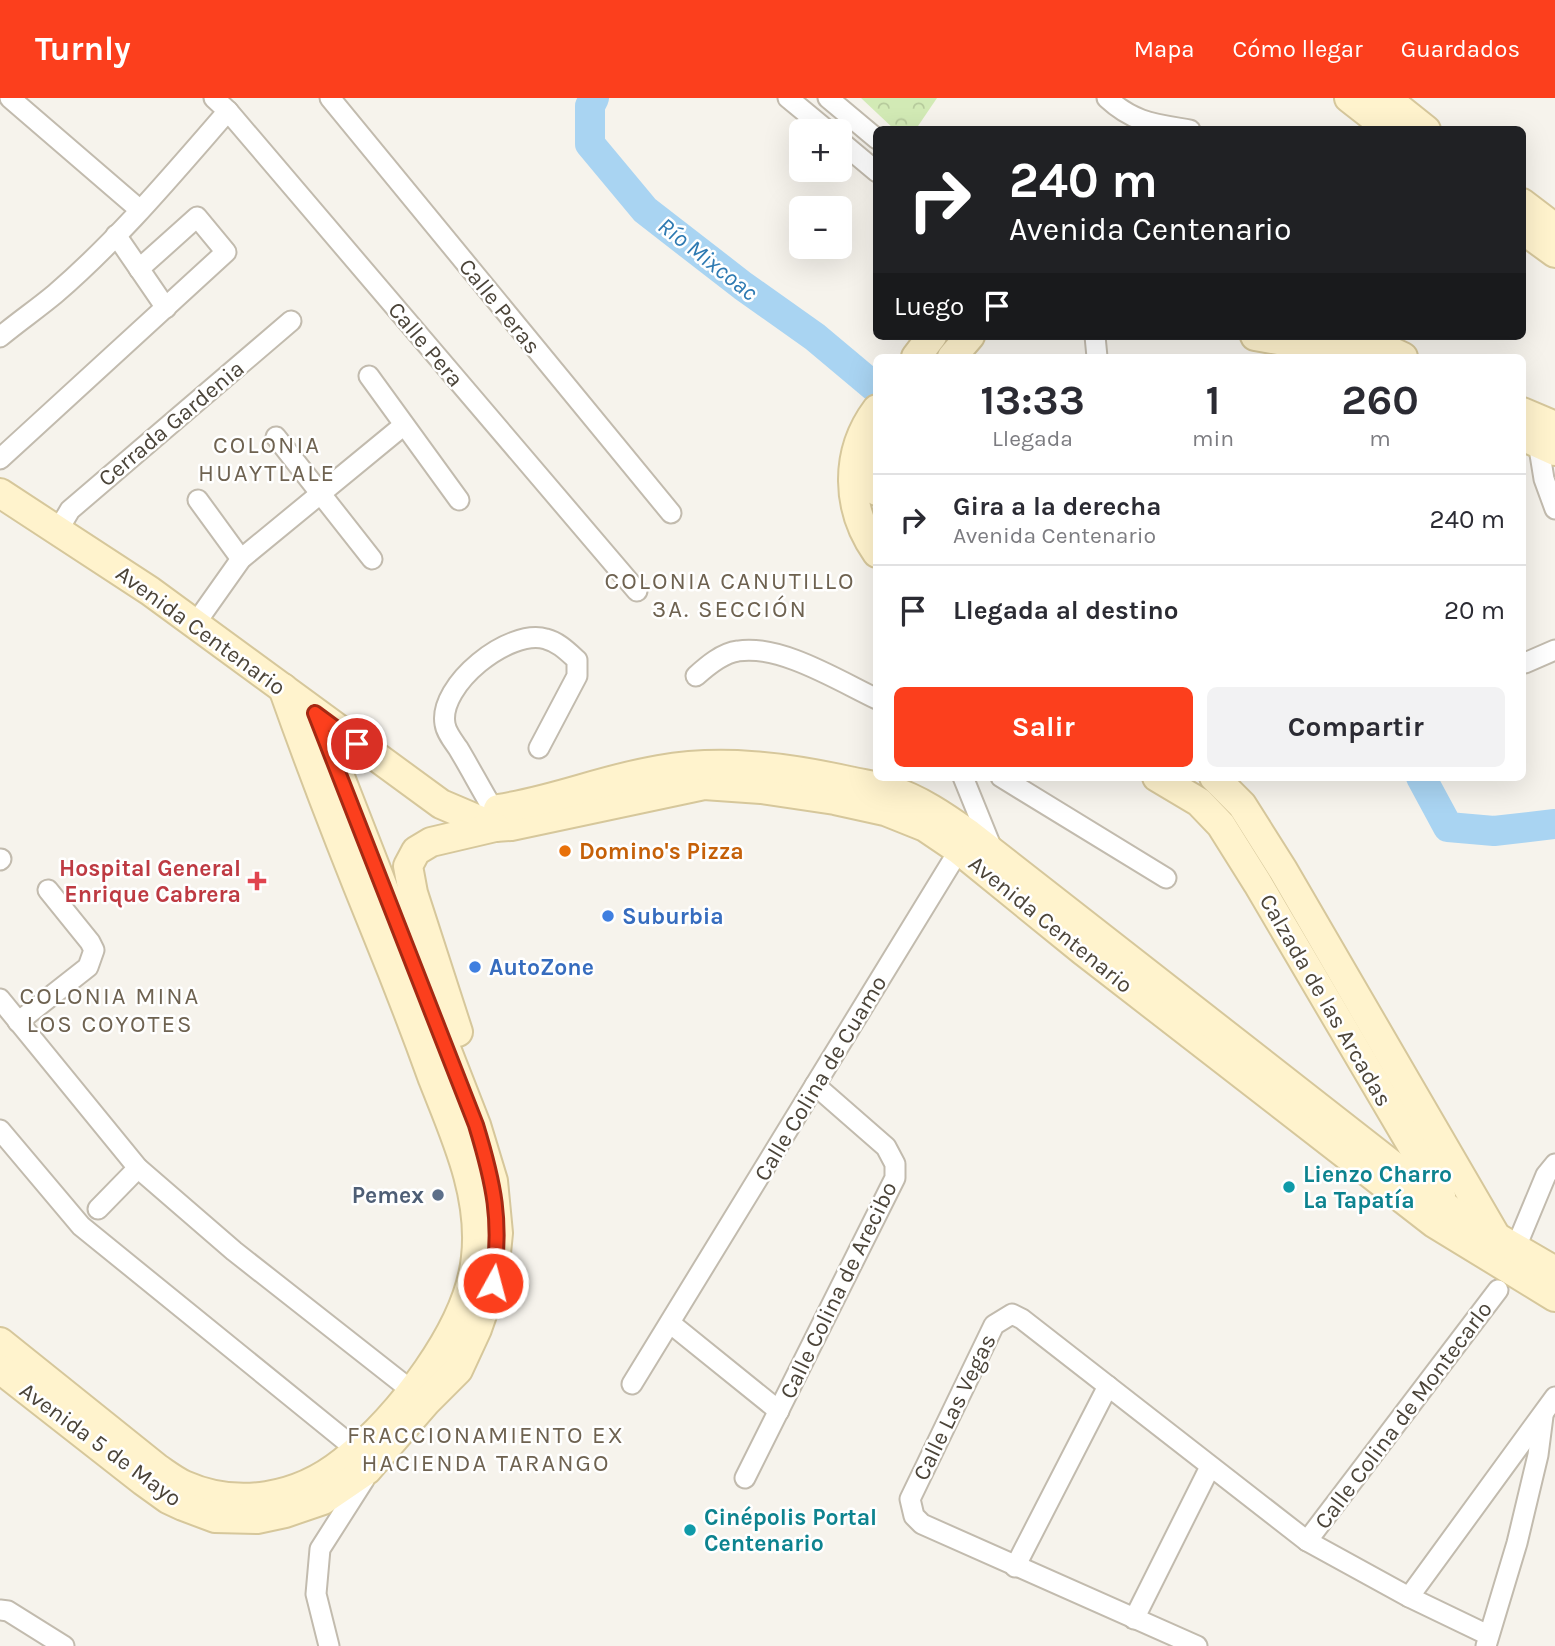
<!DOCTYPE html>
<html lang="es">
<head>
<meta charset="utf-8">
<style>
  body { margin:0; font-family:Karla,sans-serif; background:#f2f2f3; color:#2b2b33; height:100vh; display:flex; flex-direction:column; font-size:26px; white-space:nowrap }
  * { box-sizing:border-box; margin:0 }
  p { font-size:23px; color:#7c7c81 }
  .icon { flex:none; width:38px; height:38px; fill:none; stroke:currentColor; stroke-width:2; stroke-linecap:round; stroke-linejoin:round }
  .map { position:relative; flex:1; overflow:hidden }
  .panel { position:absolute; left:873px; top:256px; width:653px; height:427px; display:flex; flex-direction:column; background:#fff; border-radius:10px; box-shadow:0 7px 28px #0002 }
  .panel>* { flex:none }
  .top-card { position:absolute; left:873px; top:28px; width:653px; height:214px; border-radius:10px; box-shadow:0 7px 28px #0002; background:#202124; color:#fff; overflow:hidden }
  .buttons { position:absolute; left:789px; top:21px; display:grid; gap:14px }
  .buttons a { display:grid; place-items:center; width:63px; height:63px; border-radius:10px; background:#fff; box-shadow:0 7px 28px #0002; font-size:35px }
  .pin { position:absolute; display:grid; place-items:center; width:60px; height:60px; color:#fff; margin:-30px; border:4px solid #fff; border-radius:50%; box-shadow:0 2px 7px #0007 }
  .me { position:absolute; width:77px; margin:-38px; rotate:7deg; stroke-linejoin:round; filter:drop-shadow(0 0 5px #0008) }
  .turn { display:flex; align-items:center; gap:24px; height:147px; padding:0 21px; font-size:32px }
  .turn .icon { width:91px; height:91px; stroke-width:2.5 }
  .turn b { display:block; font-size:49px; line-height:60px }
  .then { display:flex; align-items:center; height:66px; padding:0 21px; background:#0003; gap:14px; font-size:26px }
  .eta { display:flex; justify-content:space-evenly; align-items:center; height:119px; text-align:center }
  .eta b { font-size:42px; font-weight:700; line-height:49px }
  .action { display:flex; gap:14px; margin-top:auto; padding:14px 21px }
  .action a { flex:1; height:80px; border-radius:10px; background:#fc3f1d; color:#fff; font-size:28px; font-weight:700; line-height:80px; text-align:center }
  .action a+a { background:#f2f2f3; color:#2b2b33 }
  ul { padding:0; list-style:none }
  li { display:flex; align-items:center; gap:21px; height:91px; padding:0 21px; border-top:2px solid #e1e1e2 }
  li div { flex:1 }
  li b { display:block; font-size:26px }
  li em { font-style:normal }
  header { display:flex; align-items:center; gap:42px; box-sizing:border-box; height:98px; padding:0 35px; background:#fc3f1d; color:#fff }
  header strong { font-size:33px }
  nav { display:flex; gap:38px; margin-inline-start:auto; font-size:24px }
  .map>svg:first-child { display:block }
</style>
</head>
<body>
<header>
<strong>Turnly</strong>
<nav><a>Mapa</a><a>Cómo llegar</a><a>Guardados</a></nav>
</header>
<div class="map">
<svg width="1555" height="1548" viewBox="0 0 1555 1548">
  <defs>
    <pattern id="park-crowns" width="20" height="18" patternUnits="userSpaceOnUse" patternTransform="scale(1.75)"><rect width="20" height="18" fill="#d2eab5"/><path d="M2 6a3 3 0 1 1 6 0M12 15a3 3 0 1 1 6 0" fill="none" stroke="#b6ca9c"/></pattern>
  </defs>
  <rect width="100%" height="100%" fill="#f6f3ec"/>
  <!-- park -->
  <path fill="url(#park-crowns)" d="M861,0H937L916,31L895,32Z"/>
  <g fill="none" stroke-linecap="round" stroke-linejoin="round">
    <!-- river -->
    <g stroke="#a9d4f2" stroke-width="30">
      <path d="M594,0L590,8V46L645,112L743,188L815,239L877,291"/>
      <path d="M1421,679L1448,729L1494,733L1555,726"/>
    </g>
    <defs>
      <g id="street">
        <path d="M10,0L140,112"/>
        <path d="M214,0L228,13L637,493"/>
        <path d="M330,0L671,415"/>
        <path d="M788,0L828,33"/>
        <path d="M828,0L877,41"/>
        <path d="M1107,0C1134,25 1155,26 1190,32"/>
        <path d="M840,43L877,74"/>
        <path d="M116,137L166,210"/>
        <path d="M1095,238L1097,259"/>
        <path d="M0,239C18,224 37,211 55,196C119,141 173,76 228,13"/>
        <path d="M369,278L459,402"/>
        <path d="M1537,338L1544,381L1555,411"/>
        <path d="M276,339L372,461"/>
        <path d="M0,361L226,154L197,119L139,171"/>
        <path d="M198,402L241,461"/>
        <path d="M58,432L70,412L291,223"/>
        <path d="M195,526L241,461L404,327"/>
        <path d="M1525,565L1555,552"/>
        <path d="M696,578C707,568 722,555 738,553C780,546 839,583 877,601"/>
        <path d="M963,679L993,753"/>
        <path d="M1001,679L1166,780"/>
        <path d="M495,725L493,711C481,691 470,670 458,650C453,643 446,634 445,626C438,587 509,530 546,541C558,544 567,553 577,562V578L539,650"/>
        <path d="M0,762L1,761"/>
        <path d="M0,901L138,1070L234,1153L421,1300"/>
        <path d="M18,924L88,869L94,852L90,844L48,792"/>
        <path d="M0,1032L81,1128L357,1352L367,1372L364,1382L320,1451L316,1496L329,1548"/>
        <path d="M98,1111L138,1070"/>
        <path d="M1516,1149L1546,1077L1555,1066"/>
        <path d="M670,1225L779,1313"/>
        <path d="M632,1286L964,744"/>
        <path d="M745,1380L895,1080V1066L886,1049L815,987"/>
        <path d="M1307,1443L1498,1192"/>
        <path d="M1015,1469L1108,1288"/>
        <path d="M1409,1499L1488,1537"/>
        <path d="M0,1512L8,1513L64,1548"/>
        <path d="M1134,1521L1210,1369"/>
        <path d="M1197,1548L922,1426L914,1418L910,1401L994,1227L1012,1216L1022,1221L1307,1443L1409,1499L1555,1299"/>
        <path d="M1486,1548L1517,1445L1538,1357L1543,1318"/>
      </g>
      <g id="secondary">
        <path d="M1349,0L1390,32"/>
        <path d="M1386,0L1426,32"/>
        <path d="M1522,105L1555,130"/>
        <path d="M1522,131L1555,155"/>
        <path d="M1255,238L1312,248L1344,259"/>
        <path d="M1347,238L1386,251L1403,259"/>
        <path d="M916,259L932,238"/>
        <path d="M952,259L970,238"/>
        <path d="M877,311C844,355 846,411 877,455"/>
        <path d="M1522,314L1555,328"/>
        <path d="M1522,338L1555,353"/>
        <path d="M877,359V393"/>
        <path d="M0,395L150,493L441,706L495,729L511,728L704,687L761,691L835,702L885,713L925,729L959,752L1082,852L1434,1125L1555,1199"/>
        <path d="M1157,679L1199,704L1221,727L1258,786L1441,1097"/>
        <path d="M1214,679L1242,707L1283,772L1494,1135"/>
        <path d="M498,711C553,703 604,681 659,672C722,661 786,669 849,683C862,686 877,688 890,692C919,701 945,719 969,736L1450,1112L1555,1173"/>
        <path d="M458,934L413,795L408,768L416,753L431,744L495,729"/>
        <path d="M0,1244L157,1370C166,1376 175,1383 184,1387C238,1411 298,1400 343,1364C398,1320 469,1231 476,1159C483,1097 455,1037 433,981C415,931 396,882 376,833C343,752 312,672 283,590"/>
        <path d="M0,1271L143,1383L168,1401L183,1408L215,1420L257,1421L285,1415L323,1402L367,1372L426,1304L458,1272L477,1231L493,1185L498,1135L493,1083L476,1027L315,615"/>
      </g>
    </defs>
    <!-- street casing -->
    <use href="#street" stroke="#c2bbae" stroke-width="23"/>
    <!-- secondary casing -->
    <use href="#secondary" stroke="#d6c79b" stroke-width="32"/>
    <!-- street -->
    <use href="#street" stroke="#fff" stroke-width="19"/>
    <!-- secondary -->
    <use href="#secondary" stroke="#fff3cd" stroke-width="28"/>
  </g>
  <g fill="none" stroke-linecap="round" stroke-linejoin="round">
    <defs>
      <path id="route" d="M357,646L315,615L476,1027C494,1086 502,1123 493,1185"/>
    </defs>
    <!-- route casing -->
    <use href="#route" stroke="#a42913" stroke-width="18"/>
    <!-- route -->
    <use href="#route" stroke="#fc3f1d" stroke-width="12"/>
  </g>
  <!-- markers -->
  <circle fill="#e8710a" stroke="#fff" stroke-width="2.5" cx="565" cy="753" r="7"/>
  <path fill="#e0444e" stroke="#fff" stroke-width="2.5" d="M253.5 772.5h7v7h7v7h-7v7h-7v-7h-7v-7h7z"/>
  <g fill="#3f7fe0" stroke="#fff" stroke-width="2.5">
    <circle cx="608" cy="818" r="7"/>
    <circle cx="475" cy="869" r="7"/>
  </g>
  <g fill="#0f9aa8" stroke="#fff" stroke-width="2.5">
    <circle cx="1289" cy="1089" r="7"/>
    <circle cx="690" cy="1432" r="7"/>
  </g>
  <circle fill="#5c6f8a" stroke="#fff" stroke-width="2.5" cx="438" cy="1097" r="7"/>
  <g text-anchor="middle" stroke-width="5" stroke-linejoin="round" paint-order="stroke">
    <!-- street labels -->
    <g font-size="23" fill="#4b4439" stroke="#fff">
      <text transform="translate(500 208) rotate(51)" y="8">Calle Peras</text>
      <text transform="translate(426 246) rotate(50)" y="8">Calle Pera</text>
      <text transform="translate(171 325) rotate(-40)" y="8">Cerrada Gardenia</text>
      <text transform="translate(201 532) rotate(36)" y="8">Avenida Centenario</text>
      <text transform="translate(1051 826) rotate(39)" y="8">Avenida Centenario</text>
      <text transform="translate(1326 902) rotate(60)" y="8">Calzada de las Arcadas</text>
      <text transform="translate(820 980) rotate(-59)" y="8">Calle Colina de Cuamo</text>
      <text transform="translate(838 1192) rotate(-64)" y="8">Calle Colina de Arecibo</text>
      <text transform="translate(954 1309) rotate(-64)" y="8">Calle Las Vegas</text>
      <text transform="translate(1403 1317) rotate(-53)" y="8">Calle Colina de Montecarlo</text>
      <text transform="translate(101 1346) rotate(36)" y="8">Avenida 5 de Mayo</text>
    </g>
    <!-- food labels -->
    <g font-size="23" font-weight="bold" fill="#c56008" stroke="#fff" text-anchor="start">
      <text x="579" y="761">Domino's Pizza</text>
    </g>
    <!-- health labels -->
    <g font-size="23" font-weight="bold" fill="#be3a42" stroke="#fff" text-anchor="end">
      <text x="241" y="778">Hospital General<tspan x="241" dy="26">Enrique Cabrera</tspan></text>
    </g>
    <!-- shop labels -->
    <g font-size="23" font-weight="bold" fill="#366cbe" stroke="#fff" text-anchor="start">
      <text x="622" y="826">Suburbia</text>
      <text x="489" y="877">AutoZone</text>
    </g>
    <!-- culture labels -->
    <g font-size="23" font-weight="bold" fill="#0d838f" stroke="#fff" text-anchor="start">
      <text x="1303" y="1084">Lienzo Charro<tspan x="1303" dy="26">La Tapatía</tspan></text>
      <text x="704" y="1427">Cinépolis Portal<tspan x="704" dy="26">Centenario</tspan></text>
    </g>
    <!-- service labels -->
    <g font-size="23" font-weight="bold" fill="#4e5e75" stroke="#fff" text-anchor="end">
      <text x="424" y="1105">Pemex</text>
    </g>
    <!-- water labels -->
    <g font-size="24" font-style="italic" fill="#2e7ab2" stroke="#fff">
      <text transform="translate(708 161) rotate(38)" y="8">Río Mixcoac</text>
    </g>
    <!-- neighbourhood labels -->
    <g font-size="24" letter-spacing="2" fill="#6e6250" stroke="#fff">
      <text x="267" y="355">COLONIA<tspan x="267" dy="28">HUAYTLALE</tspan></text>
      <text x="730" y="491">COLONIA CANUTILLO<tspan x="730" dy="28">3A. SECCIÓN</tspan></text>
      <text x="110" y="906">COLONIA MINA<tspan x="110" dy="28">LOS COYOTES</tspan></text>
      <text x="486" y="1345">FRACCIONAMIENTO EX<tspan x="486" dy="28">HACIENDA TARANGO</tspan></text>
    </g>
  </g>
</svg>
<div class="buttons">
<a>+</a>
<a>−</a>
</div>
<div class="pin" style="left:357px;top:646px;background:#d93025"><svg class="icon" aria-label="arrive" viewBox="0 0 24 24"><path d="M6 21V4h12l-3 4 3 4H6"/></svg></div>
<svg class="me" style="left:493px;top:1185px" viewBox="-20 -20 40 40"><circle r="17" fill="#fc3f1d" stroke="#fff" stroke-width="3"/><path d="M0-11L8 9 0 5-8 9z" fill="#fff"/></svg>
<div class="top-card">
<div class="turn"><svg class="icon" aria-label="right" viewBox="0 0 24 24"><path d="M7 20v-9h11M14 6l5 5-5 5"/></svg><div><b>240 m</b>Avenida Centenario</div></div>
<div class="then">Luego<svg class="icon" aria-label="arrive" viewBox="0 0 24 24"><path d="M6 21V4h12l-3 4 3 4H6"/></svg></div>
</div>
<section class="panel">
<div class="eta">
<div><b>13:33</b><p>Llegada</p></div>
<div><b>1</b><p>min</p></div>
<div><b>260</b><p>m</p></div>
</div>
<ul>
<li><svg class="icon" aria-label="right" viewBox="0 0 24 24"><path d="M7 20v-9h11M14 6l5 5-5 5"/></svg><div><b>Gira a la derecha</b><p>Avenida Centenario</p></div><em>240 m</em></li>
<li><svg class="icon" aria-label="arrive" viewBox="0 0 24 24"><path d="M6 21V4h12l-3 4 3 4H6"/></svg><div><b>Llegada al destino</b></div><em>20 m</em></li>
</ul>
<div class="action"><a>Salir</a><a>Compartir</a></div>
</section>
</div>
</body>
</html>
